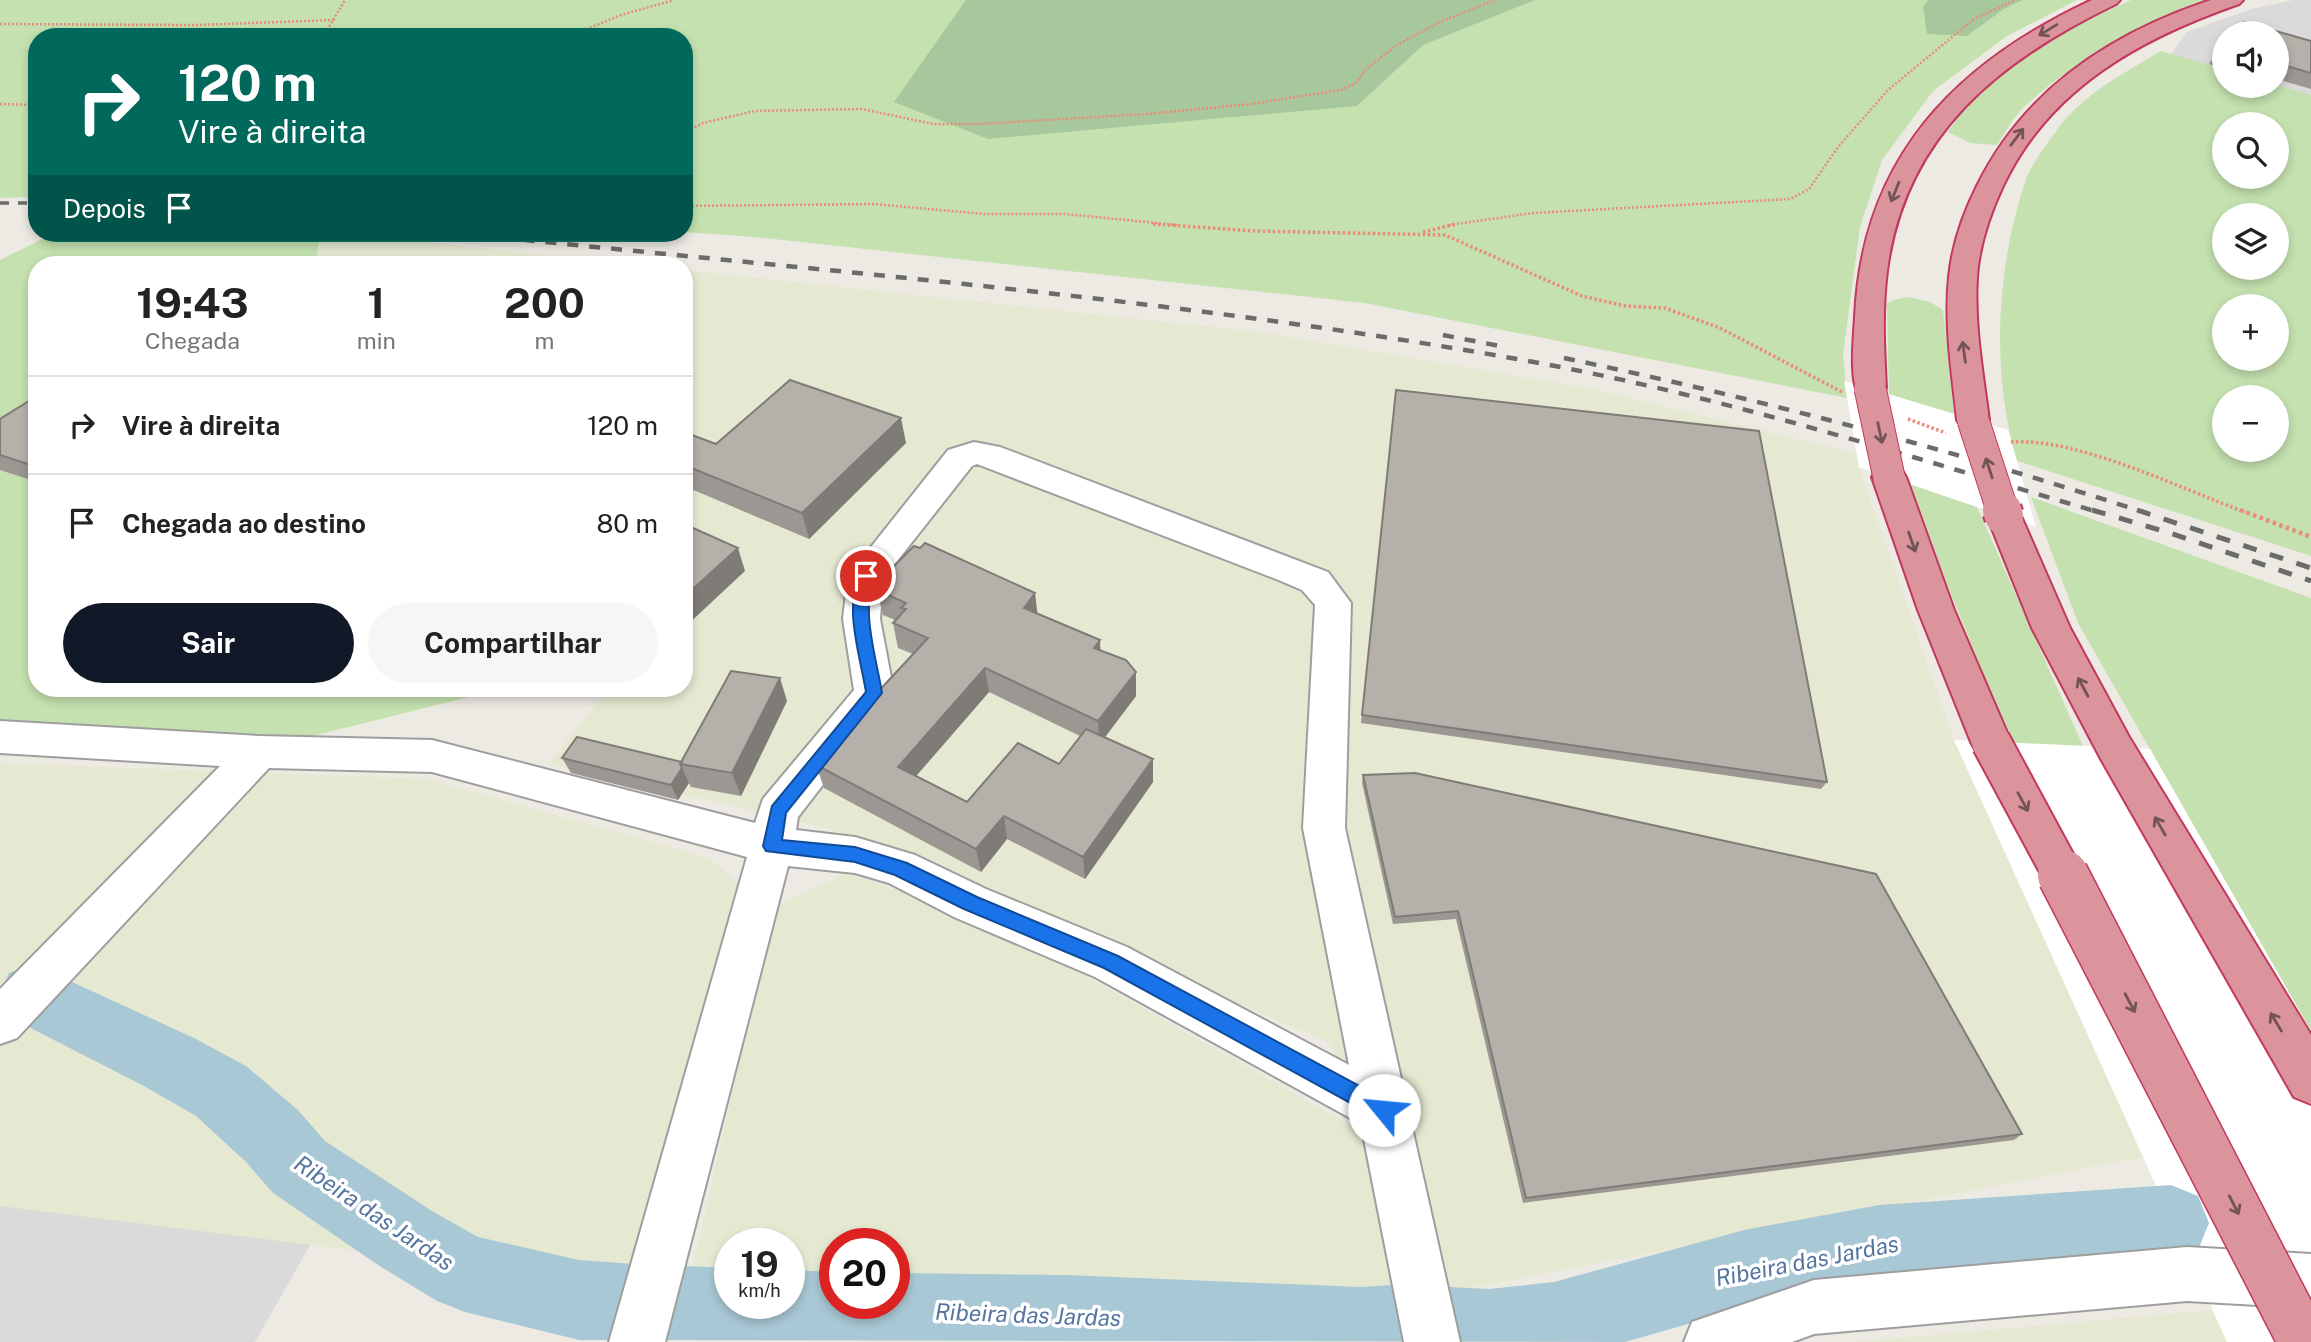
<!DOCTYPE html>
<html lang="pt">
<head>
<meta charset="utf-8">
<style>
  body { margin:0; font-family:"Public Sans",sans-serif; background:#f6f6f6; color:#222; height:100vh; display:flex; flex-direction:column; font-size:26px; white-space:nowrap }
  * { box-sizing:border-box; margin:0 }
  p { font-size:23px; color:#767676 }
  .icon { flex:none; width:38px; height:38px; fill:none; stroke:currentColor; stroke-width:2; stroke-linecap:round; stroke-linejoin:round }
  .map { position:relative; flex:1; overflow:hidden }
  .side { position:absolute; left:28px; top:256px; width:665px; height:441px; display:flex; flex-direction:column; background:#fff; border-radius:28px; box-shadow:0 4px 10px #0003 }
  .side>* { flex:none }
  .guide { position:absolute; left:28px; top:28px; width:665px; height:214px; border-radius:28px; box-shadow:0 4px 10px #0003; background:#00695c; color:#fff; overflow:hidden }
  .controls { position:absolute; left:2212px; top:21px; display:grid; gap:14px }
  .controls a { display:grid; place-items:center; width:77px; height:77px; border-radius:50%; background:#fff; box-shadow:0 4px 10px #0003; font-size:35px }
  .speed { position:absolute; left:714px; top:1228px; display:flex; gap:14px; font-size:35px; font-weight:700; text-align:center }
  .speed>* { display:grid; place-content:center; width:91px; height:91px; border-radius:50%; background:#fff; box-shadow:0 4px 10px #0003; line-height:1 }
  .speed small { font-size:18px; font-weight:400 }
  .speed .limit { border:10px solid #d22; background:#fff; color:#111 }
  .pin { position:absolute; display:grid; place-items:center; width:60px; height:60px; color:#fff; margin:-30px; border:4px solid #fff; border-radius:50%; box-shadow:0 2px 7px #0007 }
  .me { position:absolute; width:77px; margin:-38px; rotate:298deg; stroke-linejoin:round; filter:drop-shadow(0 0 5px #0008) }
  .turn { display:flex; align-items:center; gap:24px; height:147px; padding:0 35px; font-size:32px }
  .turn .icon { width:91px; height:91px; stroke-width:2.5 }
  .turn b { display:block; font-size:49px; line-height:60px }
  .then { display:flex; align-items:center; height:66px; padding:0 35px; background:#0003; gap:14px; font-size:26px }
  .eta { display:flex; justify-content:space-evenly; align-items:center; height:119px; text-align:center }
  .eta b { font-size:42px; font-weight:700; line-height:49px }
  .cta { display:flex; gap:14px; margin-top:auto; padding:14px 35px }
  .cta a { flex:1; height:80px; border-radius:42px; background:#111827; color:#fff; font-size:28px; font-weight:700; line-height:80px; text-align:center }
  .cta a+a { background:#f6f6f6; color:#222 }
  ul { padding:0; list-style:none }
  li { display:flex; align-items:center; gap:21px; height:98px; padding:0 35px; border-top:2px solid #e0e0e0 }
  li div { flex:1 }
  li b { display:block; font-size:26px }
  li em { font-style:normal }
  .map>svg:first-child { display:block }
</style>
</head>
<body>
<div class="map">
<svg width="2311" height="1342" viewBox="0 0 2311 1342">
  <rect width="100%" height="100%" fill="#edeae4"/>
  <!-- residential -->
  <g fill="#dbdada">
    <path d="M2293,0H2311V105L2277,86V33H2224V78L2167,60L2187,32L2251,9Z"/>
    <path d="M0,1204L313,1240L255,1342H0Z"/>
  </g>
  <!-- farmland -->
  <g fill="#e6e9d1">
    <path d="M321,233H341L633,264H315Z"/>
    <path d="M684,270L1260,332L1599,390L1857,454L1859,467L1954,740L2143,1157L1404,1301L894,1289V1244H835V1287L789,1286V1244H730V1285L689,1284L774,906L847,873L986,920L1361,1131L1330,1043L831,829L548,764L609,688H684Z"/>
    <path d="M0,763L428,779L709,858L746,890L633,1285L0,1206Z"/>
    <path d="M2213,1310L2227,1342H1854Z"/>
  </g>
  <!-- grass -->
  <g fill="#c4e1af" fill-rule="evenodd">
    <path d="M0,0H1928L1923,6L1967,36L2004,9L2023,0H2077L2007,36L1933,91L1882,160L1860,227L1843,355L1847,398L1365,303L754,237L684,232V37H37V197L0,198Z"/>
    <path d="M2131,0H2213C2146,24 2078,57 2025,106C2014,116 2006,132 1997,145L1970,143L1948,132C1956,121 1964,107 1974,97C2017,54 2076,25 2131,0Z"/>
    <path d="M2161,51L2224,69V86L2277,85L2311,95V556L2017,461C1991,372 1996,270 2025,182C2031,164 2048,143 2059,127C2085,93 2125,73 2161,51ZM2277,124V177H2224V124ZM2277,215V268H2224V215ZM2224,306H2277V359H2224ZM2224,397H2277V450H2224Z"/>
    <path d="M55,233H321L315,264H37V688H505L300,739L0,724V260Z"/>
    <path d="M1908,297L1930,302L1943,310L1954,414L1889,394L1887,304L1893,300Z"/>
    <path d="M1911,484L1977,507L2083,746L2012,743L1949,589Z"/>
    <path d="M2031,497L2311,598V1031L2078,623Z"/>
  </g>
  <!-- forest -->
  <g fill="#a7c79d">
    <path d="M966,0H1535L1423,45L1357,106L988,139L894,102Z"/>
    <path d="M1928,0H2023L2004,9L1967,36L1927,34L1923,6Z"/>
  </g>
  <!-- pier -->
  <g fill="#fff">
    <path d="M1844,381L2008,430L2036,527L1859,467Z"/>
    <path d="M1954,740L2150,749L2311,1031V1342H2227Z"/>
  </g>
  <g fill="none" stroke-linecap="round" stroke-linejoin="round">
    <!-- river -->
    <path fill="#a9c8d5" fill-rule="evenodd" d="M33,964L194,1038L246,1066L298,1110L325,1141L432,1211L478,1237L579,1260L635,1264L650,1270L663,1265L730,1268V1304H789V1270L835,1272V1304H894V1273L1066,1275L1361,1287L1392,1285L1421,1298L1449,1287L1490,1289L1554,1282L1744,1230L1879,1205L2171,1185L2198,1196L2209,1223L2198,1250L2171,1261L1879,1283L1744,1308L1625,1342L579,1340L465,1312L437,1301L378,1265L273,1193L246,1162L196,1116L144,1086L9,1017L0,993L9,973Z"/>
    <defs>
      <g id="minor">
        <path d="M974,442L1000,447L1328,572L1351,603L1345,828L1460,1342H1404L1361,1124L1095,977L954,917L889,883L855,873L788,866L665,1342H609L747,857L432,772L269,768L17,1038L0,1044V989L220,766L0,753V721L259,736L432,740L755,823L763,799L854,690L843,619L848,576L948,450ZM977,464L1276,579L1302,590L1315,605L1303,828L1349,1065L1127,947L986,889L915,855L855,837L796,830L798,817L894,693L880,619L883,579L972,466Z"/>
        <path d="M2187,1247L2311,1254V1308L2187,1301L1814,1334L1792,1342H1684L1692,1322L1814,1280Z"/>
      </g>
      <g id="highway">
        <path d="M2092,0H2120L2116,4C2000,60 1905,134 1887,271C1882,310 1884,349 1886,388L1881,395L1870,398L1859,395C1849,380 1854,336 1855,317C1862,158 1955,64 2092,0Z"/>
        <path d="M2211,0H2243L2239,4C2141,38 2049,88 2003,186C1990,214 1979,246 1977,277C1974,325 1983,373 1989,420L1984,427L1973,430L1962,427L1957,420C1952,373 1944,325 1949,277C1952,246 1963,214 1977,186C2024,90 2111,33 2211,0Z"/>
        <path d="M1889,466L1901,469L1906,477L1954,610L2011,742L2005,753L1991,758L1977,753L1971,742L1918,610L1872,477L1877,469Z"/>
        <path d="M2004,504L2016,508L2021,516L2070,628L2129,737L2311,1035V1104L2294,1097L2101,759L2032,628L1987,516L1992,508Z"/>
      </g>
    </defs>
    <!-- minor casing -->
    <use href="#minor" stroke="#9e9e9e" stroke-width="4"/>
    <!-- highway casing -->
    <use href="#highway" stroke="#c3385e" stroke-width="4"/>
    <!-- path-far2 -->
    <g stroke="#e98c78" stroke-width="2.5" stroke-dasharray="2 2" stroke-linecap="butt">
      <path d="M0,24L196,25L334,20"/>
      <path d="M323,37L345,0"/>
      <path d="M568,37L621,15L674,0"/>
      <path d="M0,104L37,105"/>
      <path d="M684,133L703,123L755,111L862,109L933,124H980L1147,114L1251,104L1341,90L1357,82L1365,70L1397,45L1440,22L1495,0"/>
      <path d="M684,206L874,204L984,214H1065L1177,225"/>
      <path d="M1449,225L1533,213L1790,199L1809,189L1838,147L1888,90L1974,19L2015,0"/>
    </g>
    <!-- path-far1 -->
    <g stroke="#e98c78" stroke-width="3.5" stroke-dasharray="2.5 2.5" stroke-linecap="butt">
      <path d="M1153,224L1255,231L1445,235L1582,296L1625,306L1665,308L1720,328L1842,392"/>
      <path d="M1423,232L1456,224"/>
      <path d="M1908,419L1946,433"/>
      <path d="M2011,442C2077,437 2181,489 2245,512"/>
    </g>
    <!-- path -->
    <path stroke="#e98c78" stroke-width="4.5" stroke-dasharray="3.5 3.5" stroke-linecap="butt" d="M2240,510L2311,537"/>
    <!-- minor -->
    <use href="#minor" fill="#fff" fill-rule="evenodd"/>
    <!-- highway -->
    <use href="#highway" fill="#db949c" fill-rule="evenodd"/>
    <!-- rail-far2 -->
    <path stroke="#6b6b6b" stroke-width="3.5" stroke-dasharray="9 9" stroke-linecap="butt" d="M0,203H37"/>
    <!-- rail-far1 -->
    <g stroke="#6b6b6b" stroke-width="4.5" stroke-dasharray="11 11" stroke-linecap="butt">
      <path d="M458,233C818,271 1183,298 1539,363C1729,398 1914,458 2098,512"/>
      <path d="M1443,335L1505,347"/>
      <path d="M1564,358C1760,399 1953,450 2143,512"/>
    </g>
    <!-- rail -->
    <g stroke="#6b6b6b" stroke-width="5" stroke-dasharray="14 14" stroke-linecap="butt">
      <path d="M2092,510L2170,533L2311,581"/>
      <path d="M2137,510L2311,568"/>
    </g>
    <defs>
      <g id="highway-bridge-far2">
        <path d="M1870,388L1889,477"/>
        <path d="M1973,420L2003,512"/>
      </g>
      <g id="highway-bridge-far1">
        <path d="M2002,510L2004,516"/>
        <path d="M1991,742L2064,877"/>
      </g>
      <path id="highway-bridge" d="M2063,875L2304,1342"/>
    </defs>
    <!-- highway-bridge-far2 casing -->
    <use href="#highway-bridge-far2" stroke="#c3385e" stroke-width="33" stroke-linecap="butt"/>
    <!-- highway-bridge-far1 casing -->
    <use href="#highway-bridge-far1" stroke="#c3385e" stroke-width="42" stroke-linecap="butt"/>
    <!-- highway-bridge casing -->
    <use href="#highway-bridge" stroke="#c3385e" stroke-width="53" stroke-linecap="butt"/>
    <!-- highway-bridge-far2 -->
    <use href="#highway-bridge-far2" stroke="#db949c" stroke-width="31"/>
    <!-- highway-bridge-far1 -->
    <use href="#highway-bridge-far1" stroke="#db949c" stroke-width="38"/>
    <!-- highway-bridge -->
    <use href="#highway-bridge" stroke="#db949c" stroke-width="50"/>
  </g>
  <!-- wall -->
  <g fill="#9c9792" fill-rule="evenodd">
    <path d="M2277,33L2311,41V89L2277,79Z"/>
    <path d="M2224,43V69L2209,64L2217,51Z"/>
    <path d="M1396,390L1827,782L1821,789L1361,723Z"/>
    <path d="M37,396V482L0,470V419Z"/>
    <path d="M684,432L716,444L906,443L809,539L684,486Z"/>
    <path d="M877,590L1037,613L1136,672V696L1105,737L1153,782L1085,879L1007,839L981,872L824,788L816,765L913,654L898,648L893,623L895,620L883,615ZM989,692L1080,736L1059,764L967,802L916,776Z"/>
    <path d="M787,701L741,796L691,787L689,783L678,800L571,773L562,758L682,762Z"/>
    <path d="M1363,775L2022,1134L2014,1140L1523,1203L1456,919L1393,924L1362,783Z"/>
  </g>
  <!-- shaded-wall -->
  <g fill="#7f7b77">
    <path d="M901,418L906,443L809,539L802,513Z"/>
    <path d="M738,548L745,571L684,628V597Z"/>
    <path d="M1035,593L1038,618L1024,608Z"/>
    <path d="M1100,640L1101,665L1094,648Z"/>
    <path d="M985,668L989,692L904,790L898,767Z"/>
    <path d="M1136,672V696L1099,745L1098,721Z"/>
    <path d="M780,678L787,701L741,796L732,773Z"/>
    <path d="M1153,759V782L1085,879L1083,857Z"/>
    <path d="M682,768L689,783L678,800L671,785Z"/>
    <path d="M1004,816L1007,839L981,872L976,849Z"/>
  </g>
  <!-- building -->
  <g fill="#b5b0aa" stroke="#7f7b77" stroke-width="2">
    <path d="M2244,22L2311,41V73L2283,65L2280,69L2277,68V33H2233Z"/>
    <path d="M2224,43V53L2217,51Z"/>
    <path d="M790,380L901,418L802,513L684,465V432L716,444Z"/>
    <path d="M1396,390L1759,431L1827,782L1362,715Z"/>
    <path d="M37,396V467L0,455V419Z"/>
    <path d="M684,524L738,548L684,597Z"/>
    <path d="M925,543L1035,593L1024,608L1100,640L1094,648L1126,660L1136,672L1098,721L985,668L898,767L967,802L1018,743L1059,764L1086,729L1153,759L1083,857L1004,816L976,849L816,765L849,723L928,638L893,623L906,609L901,608L906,603L877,590L878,582L914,546L920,548Z"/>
    <path d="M731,671L780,678L732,773L680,764Z"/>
    <path d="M577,737L682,762L680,764L682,768L671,785L562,758Z"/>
    <path d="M1415,773L1876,874L2022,1134L1526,1198L1458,911L1395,917L1363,775Z"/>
  </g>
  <!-- one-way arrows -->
  <defs><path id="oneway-shaft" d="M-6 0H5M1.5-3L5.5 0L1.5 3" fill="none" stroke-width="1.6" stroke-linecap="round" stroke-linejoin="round" transform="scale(1.75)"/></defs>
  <g stroke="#725356">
    <use href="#oneway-shaft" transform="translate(2048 30) rotate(149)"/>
    <use href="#oneway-shaft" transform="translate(2017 137) rotate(-53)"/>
    <use href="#oneway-shaft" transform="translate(1895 192) rotate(112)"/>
    <use href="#oneway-shaft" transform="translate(1964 352) rotate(-98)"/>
    <use href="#oneway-shaft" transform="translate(1880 433) rotate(78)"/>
    <use href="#oneway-shaft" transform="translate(1989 468) rotate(-108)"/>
    <use href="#oneway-shaft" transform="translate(1912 542) rotate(71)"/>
    <use href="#oneway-shaft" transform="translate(2083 687) rotate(-118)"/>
    <use href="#oneway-shaft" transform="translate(2023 802) rotate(61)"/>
    <use href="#oneway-shaft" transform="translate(2160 826) rotate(-120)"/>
    <use href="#oneway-shaft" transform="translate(2130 1003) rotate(62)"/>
    <use href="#oneway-shaft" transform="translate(2276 1022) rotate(-121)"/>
    <use href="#oneway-shaft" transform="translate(2234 1205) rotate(63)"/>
  </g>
  <!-- route -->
  <path fill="#1a73e8" stroke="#114b97" stroke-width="2" d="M866,571L874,576C861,612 876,656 882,693L786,813L782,840L855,847L907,863L977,897L1118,956L1391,1103L1394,1110L1391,1117L1384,1120L1376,1117L1104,968L964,909L895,875L855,862L766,851L763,846L772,806L866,692C860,655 843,606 861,573Z"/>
  <g text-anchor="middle" stroke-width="7" stroke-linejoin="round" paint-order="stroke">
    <!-- near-water labels -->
    <g font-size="23" font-style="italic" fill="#5575a0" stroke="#fff">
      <text transform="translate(374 1213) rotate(34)" y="8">Ribeira das Jardas</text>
      <text transform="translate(1807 1261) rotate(-11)" y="8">Ribeira das Jardas</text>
      <text transform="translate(1028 1315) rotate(2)" y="8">Ribeira das Jardas</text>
    </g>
  </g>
</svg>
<div class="controls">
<a><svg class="icon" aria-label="sound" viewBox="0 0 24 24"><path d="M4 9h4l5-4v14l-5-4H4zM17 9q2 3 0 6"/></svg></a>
<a><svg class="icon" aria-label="search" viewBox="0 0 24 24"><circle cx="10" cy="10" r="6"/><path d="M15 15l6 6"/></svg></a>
<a><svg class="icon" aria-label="layers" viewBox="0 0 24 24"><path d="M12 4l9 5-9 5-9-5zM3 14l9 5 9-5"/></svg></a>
<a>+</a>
<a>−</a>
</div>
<div class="speed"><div>19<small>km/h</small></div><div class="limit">20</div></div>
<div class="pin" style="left:866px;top:576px;background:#d93025"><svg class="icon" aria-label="arrive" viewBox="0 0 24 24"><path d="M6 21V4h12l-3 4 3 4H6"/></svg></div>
<svg class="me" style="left:1384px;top:1110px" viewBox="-20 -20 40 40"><circle r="19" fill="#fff"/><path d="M0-13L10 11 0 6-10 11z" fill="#1a73e8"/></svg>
<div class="guide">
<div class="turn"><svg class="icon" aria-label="right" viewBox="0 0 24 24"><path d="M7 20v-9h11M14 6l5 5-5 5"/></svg><div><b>120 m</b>Vire à direita</div></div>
<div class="then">Depois<svg class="icon" aria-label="arrive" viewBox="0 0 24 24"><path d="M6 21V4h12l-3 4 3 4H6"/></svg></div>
</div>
<section class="side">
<div class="eta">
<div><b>19:43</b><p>Chegada</p></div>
<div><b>1</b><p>min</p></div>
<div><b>200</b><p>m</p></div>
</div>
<ul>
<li><svg class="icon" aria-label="right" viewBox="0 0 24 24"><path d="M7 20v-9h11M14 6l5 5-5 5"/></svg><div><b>Vire à direita</b></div><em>120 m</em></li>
<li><svg class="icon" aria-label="arrive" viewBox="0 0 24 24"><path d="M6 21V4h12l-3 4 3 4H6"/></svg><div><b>Chegada ao destino</b></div><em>80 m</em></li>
</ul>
<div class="cta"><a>Sair</a><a>Compartilhar</a></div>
</section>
</div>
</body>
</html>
